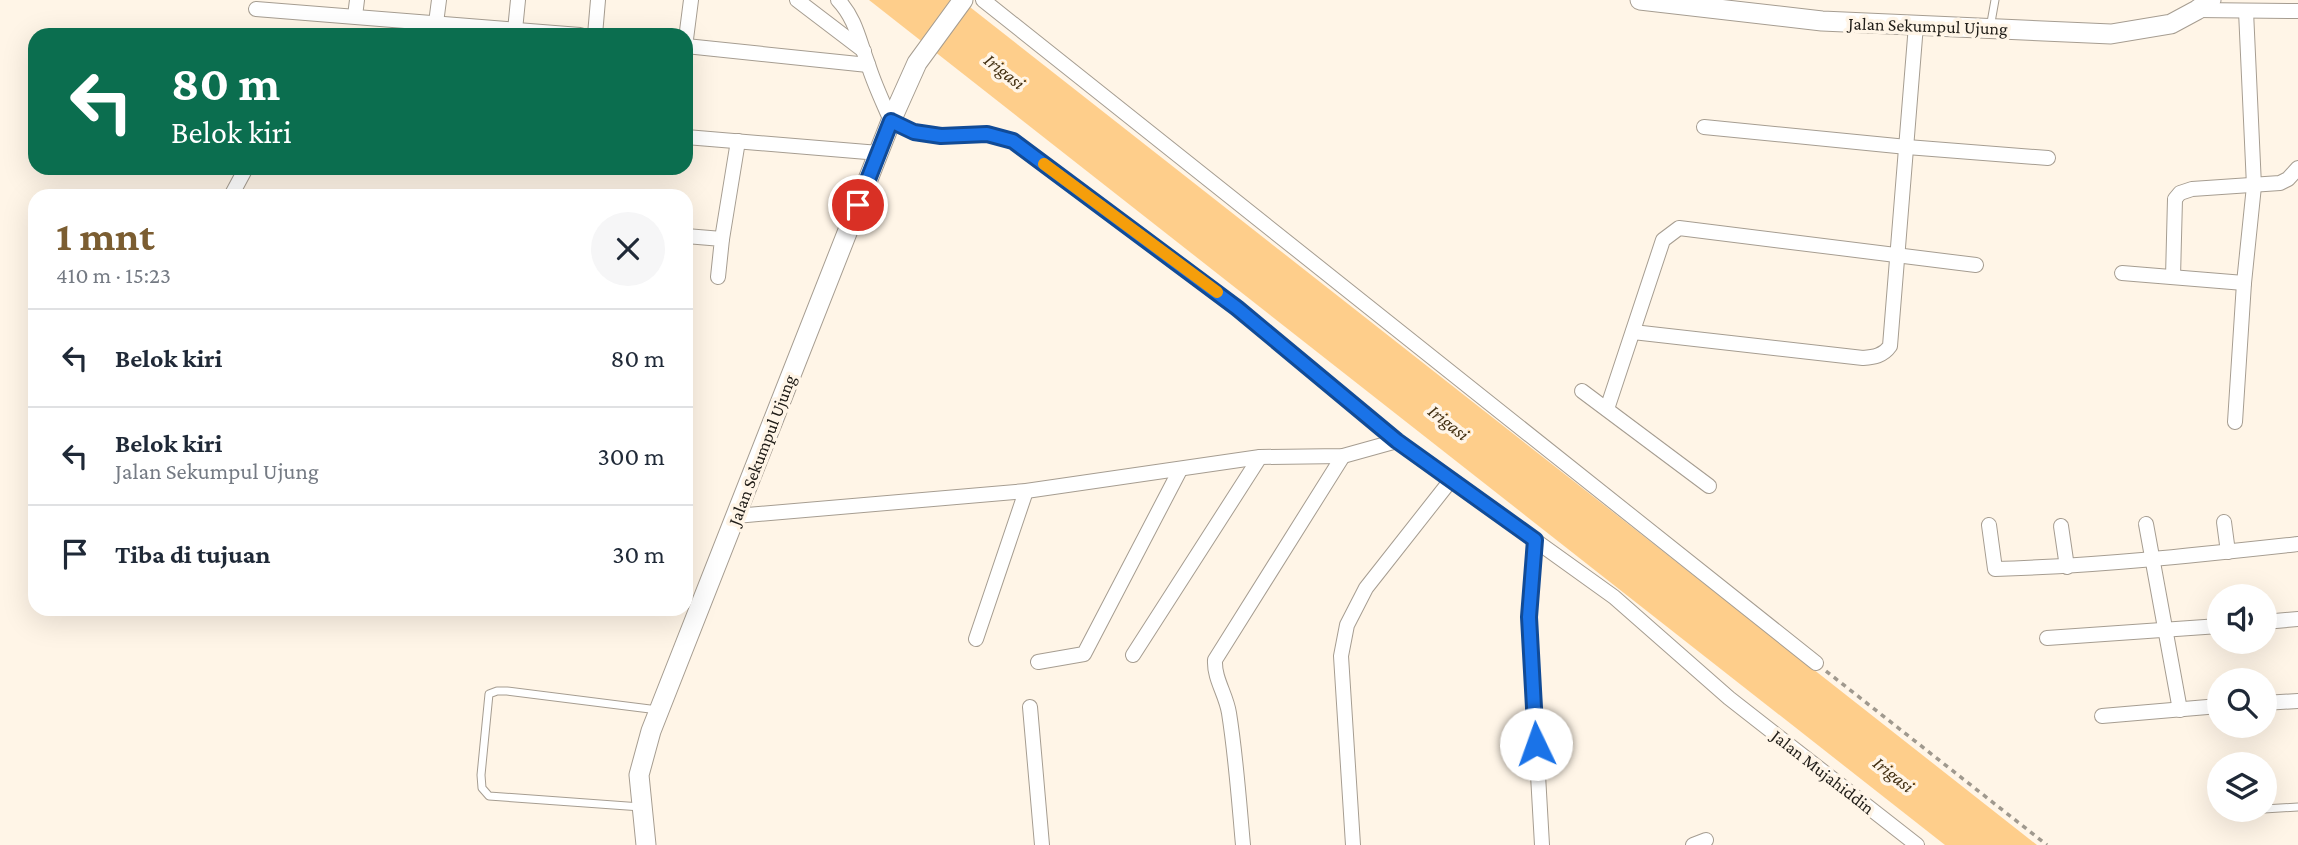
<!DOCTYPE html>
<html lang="id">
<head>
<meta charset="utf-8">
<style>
  body { margin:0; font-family:"Crimson Pro",serif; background:#f6f6f7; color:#1f2937; height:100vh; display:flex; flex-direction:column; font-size:26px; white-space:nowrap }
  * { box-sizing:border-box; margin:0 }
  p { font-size:23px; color:#747a83 }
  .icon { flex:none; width:38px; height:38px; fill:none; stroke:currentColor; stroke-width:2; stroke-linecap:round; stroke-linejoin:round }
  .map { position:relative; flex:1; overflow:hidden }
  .panel { position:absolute; left:28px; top:189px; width:665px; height:427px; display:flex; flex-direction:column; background:#fff; border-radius:21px; box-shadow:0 7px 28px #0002 }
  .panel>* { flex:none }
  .banner { position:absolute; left:28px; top:28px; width:665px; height:147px; border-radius:21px; box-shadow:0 7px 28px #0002; background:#0b6e4f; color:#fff; overflow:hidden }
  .fabs { position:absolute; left:2207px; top:584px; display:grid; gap:14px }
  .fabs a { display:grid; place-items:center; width:70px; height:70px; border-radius:50%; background:#fff; box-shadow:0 7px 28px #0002; font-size:35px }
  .pin { position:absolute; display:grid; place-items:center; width:60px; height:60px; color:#fff; margin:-30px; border:4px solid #fff; border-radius:50%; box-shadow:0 2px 7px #0007 }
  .me { position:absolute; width:77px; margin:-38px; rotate:357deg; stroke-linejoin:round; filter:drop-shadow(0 0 5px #0008) }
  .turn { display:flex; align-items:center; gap:24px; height:147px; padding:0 28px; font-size:32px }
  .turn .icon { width:91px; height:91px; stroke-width:2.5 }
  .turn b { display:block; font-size:49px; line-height:60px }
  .round { display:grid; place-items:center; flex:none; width:74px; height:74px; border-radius:37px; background:#f6f6f7 }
  .overview { display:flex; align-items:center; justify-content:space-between; height:119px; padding:0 28px }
  h1 { font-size:42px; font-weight:700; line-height:52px; color:#7b5d31 }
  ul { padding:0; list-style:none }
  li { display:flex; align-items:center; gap:21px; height:98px; padding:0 28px; border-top:2px solid #e0e1e3 }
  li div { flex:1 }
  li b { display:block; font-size:26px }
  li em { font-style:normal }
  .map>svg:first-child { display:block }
</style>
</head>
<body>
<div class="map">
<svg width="2298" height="845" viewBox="0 0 2298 845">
  <rect width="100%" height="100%" fill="#fff5e7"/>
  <!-- water -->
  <path fill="#fece8b" d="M869,0H961L2037,845H1945Z"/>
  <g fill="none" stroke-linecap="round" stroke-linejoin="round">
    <defs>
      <g id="lane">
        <path d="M1990,28L1995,0"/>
        <path d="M641,807L489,796L482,788L481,775L489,694L497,691H507L658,710"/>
        <path d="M2264,809L2298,807"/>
        <path d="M2237,811L2245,810"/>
      </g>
      <g id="street">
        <path d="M797,0L864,51"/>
        <path d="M838,0C856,19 859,41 868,64C874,84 883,102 891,121L914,132L941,136L987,134L1013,141L1237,308L1397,441L1614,597L1729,698L1917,845"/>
        <path d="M983,0L1816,663"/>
        <path d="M256,9L580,35"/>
        <path d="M2197,10L2298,11"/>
        <path d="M355,16L357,0"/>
        <path d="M436,23L439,0"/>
        <path d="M515,30L518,0"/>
        <path d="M595,35L598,0"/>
        <path d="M686,39L691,0"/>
        <path d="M686,46L868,65"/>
        <path d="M1704,127L1907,147L2048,158"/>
        <path d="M686,137L879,153"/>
        <path d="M231,196L246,168"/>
        <path d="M686,236L722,239L718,277"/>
        <path d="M722,239L738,141"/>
        <path d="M2122,273L2244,283"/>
        <path d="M2173,277L2175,199L2180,193L2192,189L2280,183L2288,179L2298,168"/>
        <path d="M1633,332L1863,358C1874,357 1883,356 1890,346L1916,25"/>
        <path d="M1582,391L1709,486"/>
        <path d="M1607,409L1663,240L1679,228L1976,265"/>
        <path d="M2235,422L2244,283L2254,186L2246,11"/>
        <path d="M736,516L1026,491L1260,457L1343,456L1397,441"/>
        <path d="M2224,522L2228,552"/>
        <path d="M2146,524L2180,710"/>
        <path d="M1989,525L1995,569C2097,566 2197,555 2298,544"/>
        <path d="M2061,526L2067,567"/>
        <path d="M1535,540L1529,617L1542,845"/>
        <path d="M2264,622L2298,619"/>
        <path d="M2047,638L2219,626"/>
        <path d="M976,639L1026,491"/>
        <path d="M1133,655L1260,457"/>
        <path d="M1038,662L1084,654L1180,470"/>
        <path d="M2264,703L2298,701"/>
        <path d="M1030,707L1042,845"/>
        <path d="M2102,716L2219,706"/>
        <path d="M1243,845C1239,801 1236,757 1229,713C1226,694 1214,679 1215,660L1343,456"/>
        <path d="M1353,845L1341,656L1347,625L1366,588L1451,480"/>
        <path d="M1693,845L1706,840"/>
      </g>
      <g id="secondary">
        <path d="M1640,0L1822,21L2111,34L2171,24L2197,10L2211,0"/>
        <path d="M646,845L639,775L651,731L891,121L917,63L963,0"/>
      </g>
    </defs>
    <!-- lane casing -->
    <use href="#lane" stroke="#a69d91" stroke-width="9"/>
    <!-- street casing -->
    <use href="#street" stroke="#a69d91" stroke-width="16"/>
    <!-- secondary casing -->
    <use href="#secondary" stroke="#a69d91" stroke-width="21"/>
    <!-- path -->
    <path stroke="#a0998e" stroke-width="3.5" stroke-dasharray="5 5" stroke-linecap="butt" d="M1826,671L2047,845"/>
    <!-- lane -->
    <use href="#lane" stroke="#fff" stroke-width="7"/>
    <!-- street -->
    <use href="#street" stroke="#fff" stroke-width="14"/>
    <!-- secondary -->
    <use href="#secondary" stroke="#fff" stroke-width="19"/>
  </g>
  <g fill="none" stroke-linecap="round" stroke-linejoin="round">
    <defs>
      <path id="route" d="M858,205L891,121L914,132L941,136L987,134L1013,141L1237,308L1397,441L1535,540L1529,617L1536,744"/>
    </defs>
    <!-- route casing -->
    <use href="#route" stroke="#114b97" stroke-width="18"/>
    <!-- route -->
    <use href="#route" stroke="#1a73e8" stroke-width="12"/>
    <!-- slow -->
    <path stroke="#f59e0b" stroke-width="12" d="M1044,164L1217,292"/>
  </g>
  <g text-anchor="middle" stroke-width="7" stroke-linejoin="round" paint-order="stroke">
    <!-- street labels -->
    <g font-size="18" fill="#1f1c17" stroke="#fff5e7">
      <text transform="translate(1928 26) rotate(2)" y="6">Jalan Sekumpul Ujung</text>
      <text transform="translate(762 450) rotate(-69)" y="6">Jalan Sekumpul Ujung</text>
      <text transform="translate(1823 772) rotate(38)" y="6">Jalan Mujahiddin</text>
    </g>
    <!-- water labels -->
    <g font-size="19" font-style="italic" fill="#433012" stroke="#fff5e7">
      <text transform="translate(1005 71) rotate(38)" y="7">Irigasi</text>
      <text transform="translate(1449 422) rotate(38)" y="7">Irigasi</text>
      <text transform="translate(1894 774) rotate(38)" y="7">Irigasi</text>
    </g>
  </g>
</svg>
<div class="fabs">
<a><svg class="icon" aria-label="sound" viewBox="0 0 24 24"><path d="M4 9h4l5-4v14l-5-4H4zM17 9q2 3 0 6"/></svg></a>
<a><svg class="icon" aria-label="search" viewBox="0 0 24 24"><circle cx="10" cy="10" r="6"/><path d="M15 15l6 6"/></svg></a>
<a><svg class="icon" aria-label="layers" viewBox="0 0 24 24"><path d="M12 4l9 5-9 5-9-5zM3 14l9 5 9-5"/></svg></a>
</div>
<div class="pin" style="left:858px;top:205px;background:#d93025"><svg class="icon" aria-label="arrive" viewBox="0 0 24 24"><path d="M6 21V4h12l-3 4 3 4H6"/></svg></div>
<svg class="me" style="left:1536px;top:744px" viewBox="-20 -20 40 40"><circle r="19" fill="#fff"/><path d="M0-13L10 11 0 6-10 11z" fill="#1a73e8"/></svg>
<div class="banner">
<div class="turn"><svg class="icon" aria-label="left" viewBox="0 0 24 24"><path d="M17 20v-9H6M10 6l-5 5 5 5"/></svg><div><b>80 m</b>Belok kiri</div></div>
</div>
<section class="panel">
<div class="overview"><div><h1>1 mnt</h1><p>410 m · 15:23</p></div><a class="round"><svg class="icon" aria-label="close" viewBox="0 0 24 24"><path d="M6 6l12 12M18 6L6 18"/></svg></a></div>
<ul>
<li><svg class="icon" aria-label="left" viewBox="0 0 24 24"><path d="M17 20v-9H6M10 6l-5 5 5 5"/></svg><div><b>Belok kiri</b></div><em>80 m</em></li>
<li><svg class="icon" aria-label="left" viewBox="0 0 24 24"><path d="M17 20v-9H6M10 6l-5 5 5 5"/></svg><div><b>Belok kiri</b><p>Jalan Sekumpul Ujung</p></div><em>300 m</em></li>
<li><svg class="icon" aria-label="arrive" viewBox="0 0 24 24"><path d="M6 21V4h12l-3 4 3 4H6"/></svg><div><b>Tiba di tujuan</b></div><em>30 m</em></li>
</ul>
</section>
</div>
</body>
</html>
